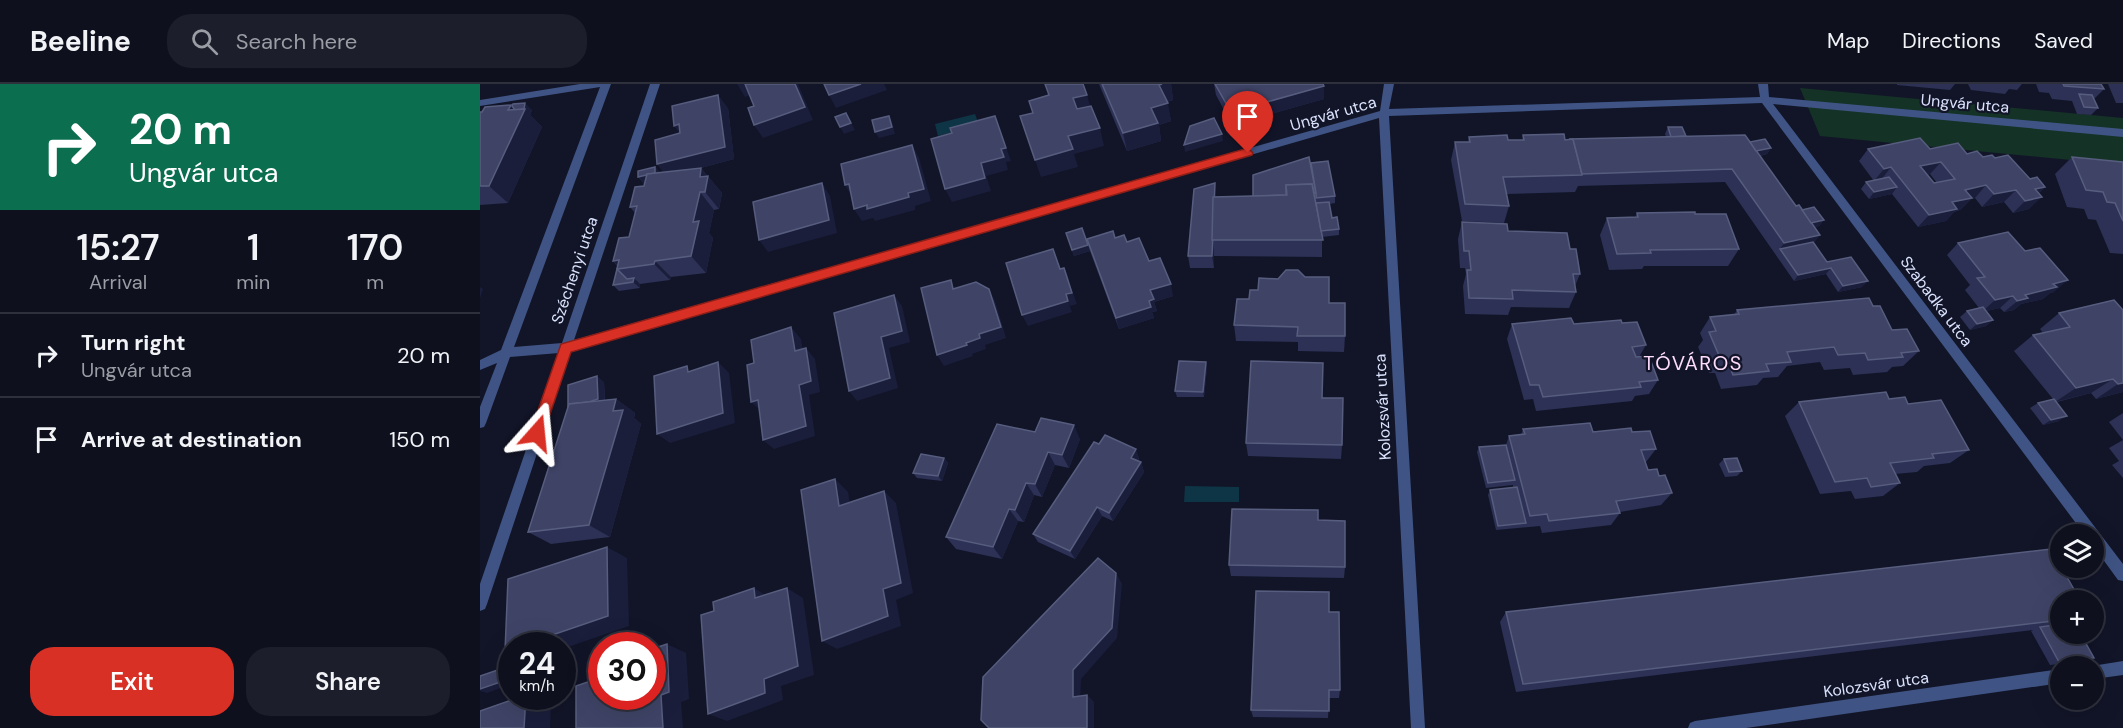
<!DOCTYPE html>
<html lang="en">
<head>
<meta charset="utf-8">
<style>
  body { margin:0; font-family:"DM Sans",sans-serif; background:#1c1e2b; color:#f1f3f6; height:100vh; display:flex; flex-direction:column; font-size:22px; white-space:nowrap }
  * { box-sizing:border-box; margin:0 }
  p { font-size:20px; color:#9b9da4 }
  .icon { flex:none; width:33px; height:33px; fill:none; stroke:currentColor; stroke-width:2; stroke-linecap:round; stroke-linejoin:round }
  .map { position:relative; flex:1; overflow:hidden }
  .side { display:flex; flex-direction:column; background:#0e101e; width:480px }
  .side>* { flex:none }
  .top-card { background:#0b6e4f; color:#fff; overflow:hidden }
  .fabs { position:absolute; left:1570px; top:440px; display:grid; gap:12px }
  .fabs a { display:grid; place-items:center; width:54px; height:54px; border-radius:50%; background:#0e101e; box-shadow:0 6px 24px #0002,0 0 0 2px #2e303c; font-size:30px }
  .speed { position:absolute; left:18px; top:548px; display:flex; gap:12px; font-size:30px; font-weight:700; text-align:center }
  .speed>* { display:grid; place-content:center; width:78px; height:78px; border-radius:50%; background:#0e101e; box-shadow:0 6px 24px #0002,0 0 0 2px #2e303c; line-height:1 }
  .speed small { font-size:15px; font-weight:400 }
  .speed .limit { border:9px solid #d22; background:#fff; color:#111 }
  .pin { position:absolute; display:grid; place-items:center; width:51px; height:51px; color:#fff; margin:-62px -26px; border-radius:50% 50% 50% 0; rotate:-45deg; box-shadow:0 0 6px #0007 }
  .pin .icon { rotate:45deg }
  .me { position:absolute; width:66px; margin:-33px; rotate:18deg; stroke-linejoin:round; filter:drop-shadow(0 0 4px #0008) }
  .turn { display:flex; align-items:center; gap:21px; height:126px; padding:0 30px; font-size:27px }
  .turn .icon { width:78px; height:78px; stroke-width:2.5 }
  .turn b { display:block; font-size:42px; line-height:51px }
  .eta { display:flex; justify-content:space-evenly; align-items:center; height:102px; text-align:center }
  .eta b { font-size:36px; font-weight:600; line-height:42px }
  .cta { display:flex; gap:12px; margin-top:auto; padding:12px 30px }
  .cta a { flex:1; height:69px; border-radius:24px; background:#d93025; color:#fff; font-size:24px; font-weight:600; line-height:69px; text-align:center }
  .cta a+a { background:#1c1e2b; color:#f1f3f6 }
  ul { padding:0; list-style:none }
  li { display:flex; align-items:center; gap:18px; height:84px; padding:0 30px; border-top:2px solid #2e303c }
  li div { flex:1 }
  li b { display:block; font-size:22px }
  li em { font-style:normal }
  header { display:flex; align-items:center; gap:36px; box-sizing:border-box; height:84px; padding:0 30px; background:#0e101e; border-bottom:2px solid #2e303c }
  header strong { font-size:28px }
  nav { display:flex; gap:33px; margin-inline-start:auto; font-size:21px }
  .search { width:420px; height:54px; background:#1c1e2b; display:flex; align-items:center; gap:15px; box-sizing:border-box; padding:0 21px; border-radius:24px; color:#9b9da4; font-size:22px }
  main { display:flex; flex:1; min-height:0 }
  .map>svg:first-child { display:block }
</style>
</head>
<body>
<header>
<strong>Beeline</strong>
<div class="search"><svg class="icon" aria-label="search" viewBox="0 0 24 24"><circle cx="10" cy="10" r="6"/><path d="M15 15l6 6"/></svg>Search here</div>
<nav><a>Map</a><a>Directions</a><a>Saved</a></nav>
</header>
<main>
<section class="side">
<div class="top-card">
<div class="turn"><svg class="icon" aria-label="right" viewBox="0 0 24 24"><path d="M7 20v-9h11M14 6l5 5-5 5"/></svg><div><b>20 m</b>Ungvár utca</div></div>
</div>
<div class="eta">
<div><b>15:27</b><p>Arrival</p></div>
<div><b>1</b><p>min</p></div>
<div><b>170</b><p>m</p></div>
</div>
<ul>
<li><svg class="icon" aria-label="right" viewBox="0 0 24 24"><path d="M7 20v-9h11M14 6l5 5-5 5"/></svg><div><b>Turn right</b><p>Ungvár utca</p></div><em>20 m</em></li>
<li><svg class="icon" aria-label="arrive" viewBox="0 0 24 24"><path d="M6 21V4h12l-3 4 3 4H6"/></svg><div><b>Arrive at destination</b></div><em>150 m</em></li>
</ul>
<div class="cta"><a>Exit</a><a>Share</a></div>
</section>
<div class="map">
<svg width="1643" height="644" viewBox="0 0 1643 644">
  <rect width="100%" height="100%" fill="#121528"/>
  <!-- green -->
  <path fill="#153227" d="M1320,4L1643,34V81L1340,52Z"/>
  <!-- water -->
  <g fill="#0e3545">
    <path d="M495,30L499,41L458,52L455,40Z"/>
    <path d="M705,402L759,403V418H704Z"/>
  </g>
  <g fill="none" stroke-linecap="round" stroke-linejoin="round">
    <!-- street -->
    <g fill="#3f5484" fill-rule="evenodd">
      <path d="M100,0H131L34,263L82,259L170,0H180L94,256L900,27L904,0H914L909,25L1280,13L1278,0H1288L1289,13L1643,45V53L1293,20L1643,480V497L1638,496L1614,463V450H1604L1282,19L909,32L945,644H931L899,34L91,267L7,520L5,525L0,527V500L79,269L30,273L6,339L4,343L0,344V323L17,279L0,286V276L21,266L120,3L0,22V16Z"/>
      <path d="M1643,577V591L1614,595V582H1612Z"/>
      <path d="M1581,585V599L1266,644H1208L1210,639L1215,637Z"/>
    </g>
  </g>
  <!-- wall -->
  <g fill="#2c3155" fill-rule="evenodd">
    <path d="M619,0H691L693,16L687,18L691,37L679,41L681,57L647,67Z"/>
    <path d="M734,0H843L844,15L752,41L736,11Z"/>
    <path d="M1417,0H1475L1470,6L1417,1Z"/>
    <path d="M1488,0H1542L1537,6L1529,5L1525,10L1491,6Z"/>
    <path d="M1556,0H1621L1624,5L1614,15L1618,24L1611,31L1597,30L1592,17L1572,15L1569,9L1559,8Z"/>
    <path d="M1628,0H1643V19H1636Z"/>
    <path d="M32,22L52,26L50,31L62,43L28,119L0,121V28Z"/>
    <path d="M248,24L254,75L221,84L242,109L239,125L234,126L229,149L233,154L226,189L191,193L190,196L160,200V204L139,207L133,201L137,182L133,177L149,153L155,129L150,123L164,102V100L158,93L175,83L180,89L184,88L177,80L200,49Z"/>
    <path d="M1188,43L1206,52L1270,58L1291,64L1287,70L1280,72L1316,122L1344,136L1339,142L1335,143L1334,160L1347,178L1382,203L1358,208L1346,190L1314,197L1245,98L1098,102L1095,108L1027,110L1029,122L1024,139L982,137L971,76L975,58H988L989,53L1028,56H1042L1043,51L1085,56L1186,53L1185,50Z"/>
    <path d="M1388,65H1450L1515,74L1550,95L1565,103L1559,109L1549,125L1533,129L1524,118L1502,123L1495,114L1491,115L1480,126L1474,128L1466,137L1438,143L1412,110L1389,115L1381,105L1386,98L1394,97L1379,77ZM1450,90L1457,99H1454L1447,91Z"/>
    <path d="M1592,73L1643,78V170L1630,169L1616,136L1608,135L1604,125L1587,123L1575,90Z"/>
    <path d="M831,79L855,112V119L849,120L852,134L859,145V151L842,153V173L734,172V171V184H710L708,172L736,113L773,112Z"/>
    <path d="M1157,129L1215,130L1259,165L1248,182H1164L1162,185L1129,186L1120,151L1127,134L1155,133Z"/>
    <path d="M982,138L1028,147L1090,165L1100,190L1095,202L1096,208L1089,224L1031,223L1028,231L985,230L983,202L986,190L985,184H980L978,155Z"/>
    <path d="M586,149L608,161L635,154L647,158L669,177L693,212L674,218L677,227L672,228L674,234L639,245L610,167L594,172Z"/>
    <path d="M1478,159L1574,208L1570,209L1563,215L1541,220L1534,226L1524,228L1520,224L1506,227L1513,236L1506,242L1490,246L1480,233L1487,227L1499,224L1485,206L1490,201L1467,171Z"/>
    <path d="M849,219L865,252L864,268L818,267V258L756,257L754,241Z"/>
    <path d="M1393,222L1412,246L1439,267L1423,282L1412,283L1407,288L1373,291L1370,284L1344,286L1340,278L1307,282L1298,293L1283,294L1277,301L1241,305L1235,289H1229L1218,263L1223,256L1220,249L1230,233L1254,231L1257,226Z"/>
    <path d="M1643,226V308L1616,315L1611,309L1577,318L1579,337L1563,341L1550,324L1558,319L1573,315L1534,267L1553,251L1563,249L1560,245L1579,229Z"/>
    <path d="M1142,239L1166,261L1159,273L1178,296L1169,310L1155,312L1152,317L1056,327L1053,315L1044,316L1027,255L1032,240Z"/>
    <path d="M726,278L727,283L724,313H697L695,307Z"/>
    <path d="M124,298L125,316L136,315L155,329L154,334L161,340L130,453L71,460L48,448Z"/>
    <path d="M842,314L862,361L861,375L768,372L766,359Z"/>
    <path d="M1409,315L1428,320L1489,366L1470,379L1444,382L1437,388L1415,390L1420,399L1403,412L1375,415L1371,407L1340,410L1305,332L1319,318Z"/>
    <path d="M1643,329V394L1632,381L1639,377L1629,364L1643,356L1629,338Z"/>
    <path d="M1043,345L1152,348L1176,365L1166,378H1165L1168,386L1179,392L1192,409L1181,421L1140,428V429L1131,441L1062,449L1060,442L1016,446L1008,411L1010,406L1033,403V401L1006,404L997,368L999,363L1026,361L1029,352L1041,351Z"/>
    <path d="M555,348L600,355L589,384L575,381L562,413L554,411L544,438L538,437L522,475L476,465L466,453Z"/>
    <path d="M619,360L659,374L658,377L661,378L664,388L633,437L622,432L595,475L558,458L553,450Z"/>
    <path d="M464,374L468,379L462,397L437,394L433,389Z"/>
    <path d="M1244,375L1262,387L1257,392L1245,393L1239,380Z"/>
    <path d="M838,436L865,483L864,494L751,492L749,481Z"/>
    <path d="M1581,516V549L1614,574L1605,577L1570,581L1551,547L1553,546L1036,608L1020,538L1026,528Z"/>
    <path d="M849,528L860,606L859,614H849L848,634L773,633L771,626Z"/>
  </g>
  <!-- shaded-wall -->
  <g fill="#1a1e3b">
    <path d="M257,0H266L273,10L265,13Z"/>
    <path d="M315,0H318L333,36L283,54L274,41Z"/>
    <path d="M381,0H404L407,6L356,24L349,11Z"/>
    <path d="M682,0H691L693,16L682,19L679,1Z"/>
    <path d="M844,2V15L752,41L751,28Z"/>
    <path d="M238,11L248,24L254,75L188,93L177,80Z"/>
    <path d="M607,11L612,29L598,33L593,14Z"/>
    <path d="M45,19L52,26L50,31L62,43L28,119L9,102L28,26L31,21L37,27Z"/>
    <path d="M688,19L691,37L679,41L681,57L647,67L643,49L671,24Z"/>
    <path d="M366,29L375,46L364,50L360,43Z"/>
    <path d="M409,32L412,38L415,50L399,54L395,48Z"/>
    <path d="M515,32L531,77L526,78L528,86L506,92L511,107L472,118L465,105L501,79L521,65Z"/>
    <path d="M199,40L204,55L194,42Z"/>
    <path d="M620,44L624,62L594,70L598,83L561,93L555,76L588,52Z"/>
    <path d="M742,50L743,57L705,68L704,61Z"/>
    <path d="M432,61L439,74L451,117L435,122V126L395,137L393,134L382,137L374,125L428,109Z"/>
    <path d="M1291,64L1287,70L1265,75L1269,68Z"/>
    <path d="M1461,78L1450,90L1430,95L1440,82Z"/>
    <path d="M175,83L180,89L164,100L158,93Z"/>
    <path d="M1411,83L1401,96L1394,97L1404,85Z"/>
    <path d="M221,84L242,109L239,125L225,108L220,93Z"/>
    <path d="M342,99L350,112L357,149L288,168L279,156Z"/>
    <path d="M369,100L373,114L365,101Z"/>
    <path d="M1506,101L1495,114L1491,115L1480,126L1474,128L1466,137L1438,143L1449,131L1485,106Z"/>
    <path d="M1417,103L1412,110L1389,115L1394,108Z"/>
    <path d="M1565,103L1553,115L1562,113L1549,125L1533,129L1545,117L1555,105Z"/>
    <path d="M1536,106L1524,118L1502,123L1514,110Z"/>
    <path d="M220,108L234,126L229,149L233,154L226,189L211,172L213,138Z"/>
    <path d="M1344,136L1339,142L1319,147L1324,140Z"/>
    <path d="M1340,151L1331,163L1300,165L1304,159Z"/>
    <path d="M733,159L734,171V184L732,172Z"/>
    <path d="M608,161L610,167L594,172L592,166Z"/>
    <path d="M139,176L140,184L133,177Z"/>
    <path d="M175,177L191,193L190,196L174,180Z"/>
    <path d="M584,184L597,220L590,222L586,210Z"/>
    <path d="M1351,184L1346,190L1314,197L1318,191Z"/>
    <path d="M154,194L160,200V204L153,198Z"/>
    <path d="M1588,196L1574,208L1570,209L1563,215L1541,220L1534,226L1524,228L1545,211L1573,200Z"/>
    <path d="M1388,197L1382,203L1358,208L1363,202Z"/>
    <path d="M691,200L693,212L674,218L677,227L672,228L674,234L639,245L636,234L669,217L670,206Z"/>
    <path d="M0,203L3,205L0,214Z"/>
    <path d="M509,205L515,217L526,254L505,261L506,265L492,270L493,272L464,282L457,271L486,259L499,250Z"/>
    <path d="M414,211L422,222L430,258L409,264L418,304L377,317L369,307Z"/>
    <path d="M1533,212L1520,224L1502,228L1515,216Z"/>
    <path d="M588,217L592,228L548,242L542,231Z"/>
    <path d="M1513,236L1506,242L1490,246L1497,240Z"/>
    <path d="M311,243L321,255L325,278L315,267Z"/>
    <path d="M326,264L335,275L340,308L329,311L335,352L294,365L283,356L319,301Z"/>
    <path d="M238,278L249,289L255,339L190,359L177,350Z"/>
    <path d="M726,278L727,283L724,313L723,308Z"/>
    <path d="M117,292L124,298L125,321L109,325Z"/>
    <path d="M1633,295L1611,309L1575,318L1596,304Z"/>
    <path d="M1643,299V308L1616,315L1638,300Z"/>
    <path d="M136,315L155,329L154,334L161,340L130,453L109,441Z"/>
    <path d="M278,316L282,328L271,318Z"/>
    <path d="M1587,332L1579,337L1563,341L1571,336Z"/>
    <path d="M594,341L600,355L589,384L582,371Z"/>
    <path d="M656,365L659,374L654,383L651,374Z"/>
    <path d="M568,368L575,381L562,413L555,400Z"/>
    <path d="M464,374L468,379L462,397L458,392Z"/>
    <path d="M661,378L664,388L633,437L629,429Z"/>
    <path d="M355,395L368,408L372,434L359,422Z"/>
    <path d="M546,399L554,411L544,438L535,426Z"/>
    <path d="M404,407L416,419L433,509L416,516L421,542L357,565L342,557Z"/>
    <path d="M617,423L622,432L595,475L590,467Z"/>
    <path d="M529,425L538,437L522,475L513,463Z"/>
    <path d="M127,463L147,474L149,542L82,565V561H43Z"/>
    <path d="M636,489L642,500L637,554L601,595L600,620L593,613V586Z"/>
    <path d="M274,504L290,514H275Z"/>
    <path d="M307,504L323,514L334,591L301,602L303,616L247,637L228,630L284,595Z"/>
    <path d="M187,560L206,569L209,615L201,618L203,644H183L181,611Z"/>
    <path d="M32,594V600L7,609L0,607V605Z"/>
    <path d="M607,611L614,618V644H607Z"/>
    <path d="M46,612H50L71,618L70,644H44Z"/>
  </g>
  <!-- building -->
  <g fill="#3f4467" stroke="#575d7e" stroke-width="1.5" fill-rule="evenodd">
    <path d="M265,0H315L325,23L274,41L268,24L274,22Z"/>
    <path d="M344,0H381L349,11Z"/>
    <path d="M565,0H603L607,11L593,14L597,25L611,22L620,44L588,52L593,65L555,76L540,32L553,29L549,17L569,11Z"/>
    <path d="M622,0H682L679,1L688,19L671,24L678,39L643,49Z"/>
    <path d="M735,0H843L844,2L751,28Z"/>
    <path d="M1583,0H1621L1624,5L1584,2Z"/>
    <path d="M1599,10L1612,11L1618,24L1604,23Z"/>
    <path d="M238,11L245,63L177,80L175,56L200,49L199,40L194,42L192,22Z"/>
    <path d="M45,19L44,25L35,26L32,22L33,20Z"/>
    <path d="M31,21L28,26L45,25L9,102H0V28H2L5,23Z"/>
    <path d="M366,29L371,39L360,43L355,33Z"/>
    <path d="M409,32L412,43L395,48L392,36Z"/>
    <path d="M515,32L526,64L521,65L524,73L501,79L505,94L465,105L451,55L472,49L470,44Z"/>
    <path d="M734,34L742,50L704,61L710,42Z"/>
    <path d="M1188,43H1202L1206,52L1191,53Z"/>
    <path d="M1084,50L1085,56L1093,55L1102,91L1023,93L1029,122L985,120L975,58H990L989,53L1027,51L1028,56H1044L1043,51Z"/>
    <path d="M1265,51L1316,122L1319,121L1340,151L1304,159L1252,85L1102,90L1093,55H1089Z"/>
    <path d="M1440,54L1450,65L1478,59L1487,70L1497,67L1503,73L1512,71L1515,74L1528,71L1550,95L1557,93L1565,103L1555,105L1562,113L1545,117L1536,106L1514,110L1506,101L1485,106L1492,114L1472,118L1477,125L1449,131L1411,83L1404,85L1388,65ZM1461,78L1475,95L1454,99L1440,82Z"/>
    <path d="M1285,55L1291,64L1276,67L1270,58Z"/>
    <path d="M432,61L444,105L428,109L429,113L387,125V121L374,125L369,100L365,101L361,80Z"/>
    <path d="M829,73L836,109H834L832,100L806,101V111L773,112V91Z"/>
    <path d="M1592,73L1643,78V137L1635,119L1627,118L1623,108L1606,106Z"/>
    <path d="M848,77L855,112L836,114V109L831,79Z"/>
    <path d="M175,83V89L158,93V87Z"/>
    <path d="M221,84L220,93L228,92L225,108H220L213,138L219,137L211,172L175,177L174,180L137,185L139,176L133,177L139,154L149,153L157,122L150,123L155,103L164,102L167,90Z"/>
    <path d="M1409,93L1417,103L1394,108L1386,98Z"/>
    <path d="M342,99L349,136L279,156L273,118Z"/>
    <path d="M735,99L732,172H708L714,105Z"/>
    <path d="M832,100L843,156H732L733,113L807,111L806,101Z"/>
    <path d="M849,118L852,134L857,133L859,145L841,147L836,119Z"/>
    <path d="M1334,123L1344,136L1331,139L1322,126Z"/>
    <path d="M1215,128V130H1246L1259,165L1170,166L1171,169L1137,170L1127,134L1158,133L1157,129Z"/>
    <path d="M982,138L1027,140L1028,147L1087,149L1090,165H1096L1100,190H1093L1096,208L1032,206L1033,215L989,214L987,186H991L989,167H984Z"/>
    <path d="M602,144L608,161L592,166L586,149Z"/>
    <path d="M633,147L635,154L644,151L647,158L659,154L669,177L680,174L691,200L670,206L674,215L669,217L671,223L636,234L607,155Z"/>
    <path d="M1528,148L1545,167L1560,164L1588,196L1573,200L1577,203L1545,211L1548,214L1537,217L1533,212L1515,216L1497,194L1505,193L1478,159Z"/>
    <path d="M1333,158L1347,178L1371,173L1388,197L1363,202L1351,184L1318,191L1300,165Z"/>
    <path d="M573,165L580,185L584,184L592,209L586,210L588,217L542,231L526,179Z"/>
    <path d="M137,185L147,195L154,194L153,198L133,201Z"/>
    <path d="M806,186H818L825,193H849V219H865V252H817L818,243L754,241L757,215H769L770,206H778L779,194L798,195Z"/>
    <path d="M471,196L473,205L496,198L509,205L521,243L499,250L500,254L486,259L487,261L457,271L441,204Z"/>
    <path d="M414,211L422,247L401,253L410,294L369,307L354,229Z"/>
    <path d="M1389,214L1393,222H1400L1412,246L1427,245L1439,267L1421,269L1423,273L1388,276L1385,269L1358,271L1354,263L1307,268L1311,278L1286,280L1289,287L1253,291L1246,274H1240L1229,248L1236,247L1230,233L1259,230L1257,226Z"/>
    <path d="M1634,216L1643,226V299L1638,300L1633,295L1596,304L1553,251L1590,243L1579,229Z"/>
    <path d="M1503,223L1513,236L1497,240L1487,227Z"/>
    <path d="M1091,234L1094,240L1141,236L1142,239L1157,238L1166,261L1152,263L1156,273L1169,272L1178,296L1159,298L1161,303L1063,313L1059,301H1050L1032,240Z"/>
    <path d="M311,243L315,267L326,264L331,297L319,301L326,342L283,356L278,316L271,318L267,281L274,279L271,256Z"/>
    <path d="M699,277L726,278L723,308L695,307Z"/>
    <path d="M771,277L843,279L842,314H863L862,361L766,359Z"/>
    <path d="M238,278L243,329L177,350L174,292L207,282L208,288Z"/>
    <path d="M117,292L118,315L109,318L89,320L88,325V301Z"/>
    <path d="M1406,308L1409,315L1425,313L1428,320L1461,316L1489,366L1452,370L1454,374L1410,379L1420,399L1391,403L1387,394L1355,398L1319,318Z"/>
    <path d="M136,315L133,327L143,326L109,441L48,448L89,320Z"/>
    <path d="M1574,315L1587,332L1571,336L1558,319Z"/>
    <path d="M561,334L594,341L582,371L568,368L555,400L546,399L535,426L529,425L513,463L466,453L517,340L555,348Z"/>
    <path d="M1110,339L1113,348L1151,344L1152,348L1170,347L1176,365L1161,366L1168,386L1177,385L1179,392L1185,391L1192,409L1136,417L1140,429L1069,437L1067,430L1050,432L1029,352L1045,350L1043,345Z"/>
    <path d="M625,351L656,365L651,374L661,378L629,429L617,423L590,467L553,450L614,358L619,360Z"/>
    <path d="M1026,361L1035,396L1008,399L999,363Z"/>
    <path d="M441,370L464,374L458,392L433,389Z"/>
    <path d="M1257,374L1262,387L1249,388L1244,375Z"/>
    <path d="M355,395L359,422L404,407L421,499L403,505L408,532L342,557L321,406Z"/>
    <path d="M1037,403L1046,439L1018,442L1010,406Z"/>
    <path d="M752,425L838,426V436L865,437V483L749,481Z"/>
    <path d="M127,463L128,532L43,561H32V565L25,567L28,495Z"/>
    <path d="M1571,465L1600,516H1581V536L1043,600L1026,528Z"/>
    <path d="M618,474L636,489L632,544L593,586V613L607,611V644H509L501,636L503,593Z"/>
    <path d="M274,504L275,514L307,504L318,582L284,595L285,609L228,630L221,531L234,527L233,518Z"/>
    <path d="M776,507L849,508V528H859L860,606H849V627L771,626Z"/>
    <path d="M1581,540V549H1600L1614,574L1579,578L1560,543Z"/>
    <path d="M187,560L189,608L181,611L183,644H96V602L122,593V612H172V565Z"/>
    <path d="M32,581V594L0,605V592Z"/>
    <path d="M43,612H46L44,644H0V627Z"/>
  </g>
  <!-- route -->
  <path fill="#d93025" stroke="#8d1f18" stroke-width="1.5" d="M768,64L773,69L772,71L91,268L62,354L57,355L52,354L50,349L81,260Z"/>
  <g text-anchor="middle" stroke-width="4.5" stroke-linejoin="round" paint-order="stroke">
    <!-- street labels -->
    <g font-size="16" fill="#dbe2fd" stroke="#121528">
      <text transform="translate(1485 19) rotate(5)" y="6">Ungvár utca</text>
      <text transform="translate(853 29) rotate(-16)" y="6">Ungvár utca</text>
      <text transform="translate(94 186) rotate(-71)" y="6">Széchenyi utca</text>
      <text transform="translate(1457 217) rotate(53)" y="6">Szabadka utca</text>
      <text transform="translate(902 323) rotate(-93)" y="6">Kolozsvár utca</text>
      <text transform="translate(1396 600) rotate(-8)" y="6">Kolozsvár utca</text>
    </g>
    <!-- quarter labels -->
    <g font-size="20" letter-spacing="1.5" fill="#fddcfc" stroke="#121528">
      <text x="1213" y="286">TÓVÁROS</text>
    </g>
  </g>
</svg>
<div class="fabs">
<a><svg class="icon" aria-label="layers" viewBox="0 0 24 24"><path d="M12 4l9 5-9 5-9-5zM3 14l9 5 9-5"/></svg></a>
<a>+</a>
<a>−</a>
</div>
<div class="speed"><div>24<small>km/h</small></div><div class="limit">30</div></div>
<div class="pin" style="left:768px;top:69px;background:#d93025"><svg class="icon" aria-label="arrive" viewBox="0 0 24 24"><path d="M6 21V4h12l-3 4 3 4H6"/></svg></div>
<svg class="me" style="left:57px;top:349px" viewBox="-20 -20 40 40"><path d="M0-17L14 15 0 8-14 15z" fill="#d93025" stroke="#fff" stroke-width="4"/></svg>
</div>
</main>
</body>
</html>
